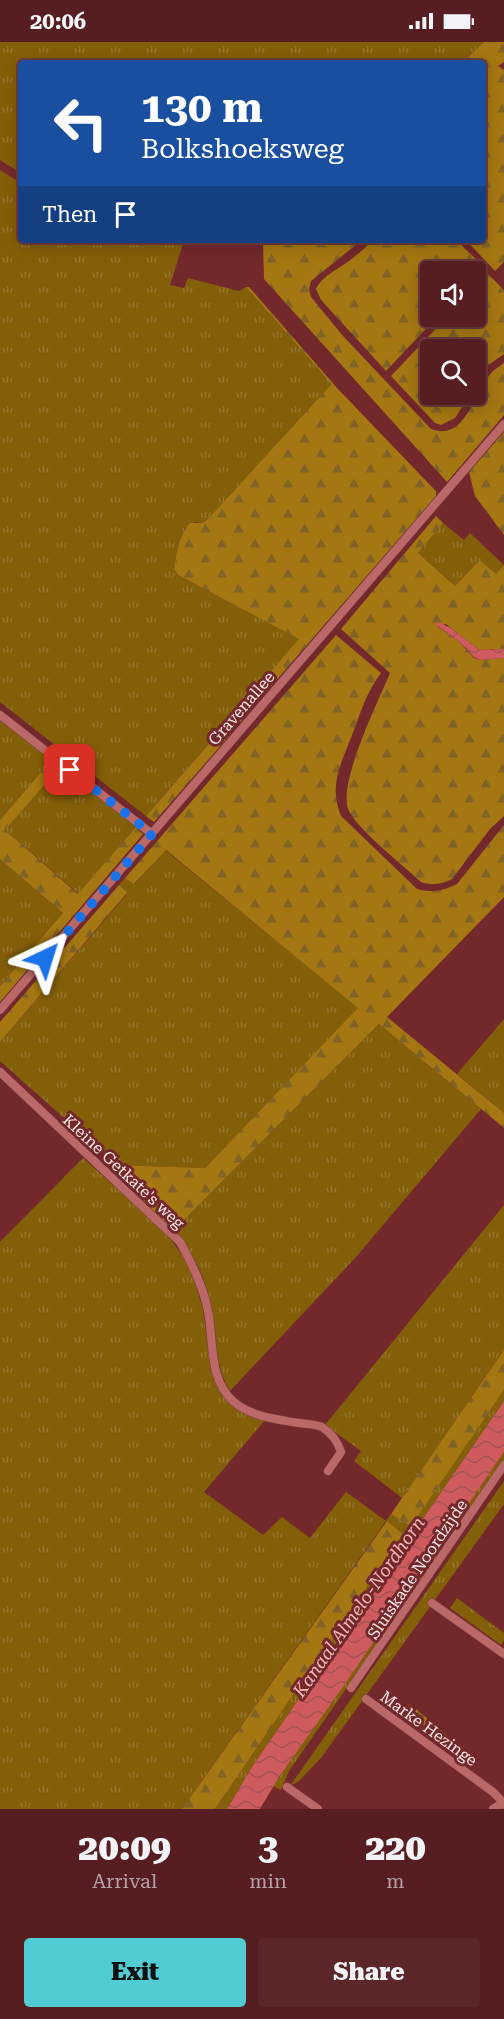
<!DOCTYPE html>
<html lang="en">
<head>
<meta charset="utf-8">
<style>
  body { margin:0; font-family:"Roboto Serif",serif; background:#5c2729; color:#f1f3f6; height:100vh; display:flex; flex-direction:column; font-size:22px; white-space:nowrap }
  * { box-sizing:border-box; margin:0 }
  p { font-size:20px; color:#b6a2a5 }
  .icon { flex:none; width:33px; height:33px; fill:none; stroke:currentColor; stroke-width:2; stroke-linecap:round; stroke-linejoin:round }
  .map { position:relative; height:1767px; overflow:hidden }
  .side { display:flex; flex-direction:column; background:#561e20; flex:1 }
  .side>* { flex:none }
  .guide { position:absolute; left:18px; top:18px; width:468px; height:183px; border-radius:6px; box-shadow:0 3px 15px #0003,0 0 0 2px #6c3c3e; background:#1a4fa0; color:#fff; overflow:hidden }
  .controls { position:absolute; left:420px; top:219px; display:grid; gap:12px }
  .controls a { display:grid; place-items:center; width:66px; height:66px; border-radius:6px; background:#561e20; box-shadow:0 3px 15px #0003,0 0 0 2px #6c3c3e; font-size:30px }
  .pin { position:absolute; display:grid; place-items:center; width:51px; height:51px; color:#fff; margin:-26px; border-radius:12px; box-shadow:0 3px 9px #0006 }
  .me { position:absolute; width:66px; margin:-33px; rotate:41deg; stroke-linejoin:round; filter:drop-shadow(0 0 4px #0008) }
  .turn { display:flex; align-items:center; gap:21px; height:126px; padding:0 24px; font-size:27px }
  .turn .icon { width:78px; height:78px; stroke-width:2.5 }
  .turn b { display:block; font-size:42px; line-height:51px }
  .then { display:flex; align-items:center; height:57px; padding:0 24px; background:#0003; gap:12px; font-size:22px }
  .eta { display:flex; justify-content:space-evenly; align-items:center; height:102px; text-align:center }
  .eta b { font-size:36px; font-weight:800; line-height:42px }
  .action { display:flex; gap:12px; margin-top:auto; padding:12px 24px }
  .action a { flex:1; height:69px; border-radius:6px; background:#51ccd3; color:#111; font-size:24px; font-weight:800; line-height:69px; text-align:center }
  .action a+a { background:#5c2729; color:#f1f3f6 }
  .status { display:flex; justify-content:space-between; align-items:center; height:42px; padding:0 30px; background:#561e20; direction:ltr }
  .status svg { height:16px; fill:currentColor }
  .map>svg:first-child { display:block }
</style>
</head>
<body>
<div class="status"><b>20:06</b><svg viewBox="0 0 49 12"><path d="M0 12V9h3v3zM5 12V6h3v6zM10 12V3h3v9zM15 12V0h3v12zM26 1h20v11H26zM47 4h2v5h-2z"/></svg></div>
<div class="map">
<svg width="504" height="1767" viewBox="0 0 504 1767">
  <defs>
    <pattern id="grass-tufts" width="24" height="20" patternUnits="userSpaceOnUse" patternTransform="scale(1.5)"><rect width="24" height="20" fill="#845f09"/><path d="M3 7l-1-3M5 7V3M7 7l1-3M15 17l-1-3M17 17v-4M19 17l1-3" fill="none" stroke="#96762d"/></pattern>
    <pattern id="forest-firs" width="22" height="20" patternUnits="userSpaceOnUse" patternTransform="scale(1.5)"><rect width="22" height="20" fill="#a57712"/><path d="M5 1l3.5 6h-7zM16 11l3.5 6h-7z" fill="#816326"/></pattern>
    <pattern id="water-waves" width="16" height="10" patternUnits="userSpaceOnUse" patternTransform="scale(1.5)"><rect width="16" height="10" fill="#d05b5e"/><path d="M0 5q4-4 8 0t8 0" fill="none" stroke="#a25455"/></pattern>
  </defs>
  <rect width="100%" height="100%" fill="#73282b"/>
  <!-- grass -->
  <g fill="url(#grass-tufts)">
    <path d="M0,0H484L462,21H21V131L0,118Z"/>
    <path d="M0,128L21,141V198H183L184,199L170,243L184,246L188,236L239,249L246,245L333,342L207,478L202,481L195,480L185,486L174,527L178,533L300,597L230,677V682L235,686L229,694L222,687L146,774L0,660Z"/>
    <path d="M443,481L464,498L470,491L504,523L496,532L480,518L455,544L418,511Z"/>
    <path d="M0,678L136,785L79,852L4,787L50,735L42,729L0,778Z"/>
    <path d="M165,808L359,966L205,1126L117,1123L0,1019V1000L127,852L126,849L119,843L125,836L135,842Z"/>
    <path d="M0,817L63,871L0,944Z"/>
    <path d="M504,977V1071L457,1032Z"/>
    <path d="M379,982L481,1067L356,1215L230,1349C217,1329 217,1305 214,1281C210,1248 197,1212 173,1189Z"/>
    <path d="M83,1116L149,1175L172,1199L184,1216L192,1230L203,1267L211,1328L219,1345L265,1378L204,1450L263,1493L282,1475L310,1496L346,1450L386,1479L391,1472L411,1483L504,1348V1359L252,1725L227,1767H215L403,1492L386,1479L182,1767H0V1200Z"/>
    <path d="M504,1163V1308L402,1456L354,1419L361,1409L325,1383Z"/>
    <path d="M504,1410V1419L289,1729L281,1748L273,1744Z"/>
    <path d="M504,1439V1462L321,1716L299,1739L290,1744Z"/>
    <path d="M457,1556L504,1591V1598L501,1603L450,1566Z"/>
  </g>
  <!-- forest -->
  <g fill="url(#forest-firs)">
    <path d="M484,0H504V20L498,24L504,28V220L495,229L466,198H483V21H462Z"/>
    <path d="M263,198H362L311,239L309,247L311,255L343,294L431,387C466,400 474,350 492,330C495,327 500,324 504,321V373L447,440L264,237Z"/>
    <path d="M373,198H456L484,225L476,234V230H430V274L437,275L386,329L321,258L316,247C322,233 343,225 354,215C361,210 367,204 373,198Z"/>
    <path d="M488,232L504,248V312L487,324L476,343V308H430V352L470,353L455,376L441,383L435,381L391,334L447,275L476,274V245Z"/>
    <path d="M246,245H249L338,347L431,444L436,449V454L235,686L230,682V677L299,597L178,533L174,527C176,513 180,491 190,481H202L207,478L332,342Z"/>
    <path d="M504,390V493L475,454L469,430Z"/>
    <path d="M436,474L443,481L418,511L455,544L480,518L496,532L504,523V607L479,608L446,582L437,584L457,598L474,616L480,618L504,616V774L490,787L452,837C442,842 432,844 421,840C403,823 360,790 349,769C336,744 379,658 390,631L341,587Z"/>
    <path d="M336,593L381,631C368,648 362,666 355,685C344,717 327,740 341,774L417,847C432,851 443,849 457,842L504,783V855L387,975L504,1071V1086L379,982L173,1189L123,1137L117,1123L205,1126L358,966L166,808L134,842L125,836Z"/>
    <path d="M222,687L229,694L154,780L146,774Z"/>
    <path d="M42,729L50,736L5,788L78,852L136,785L143,792L0,960V944L63,871L0,817V778Z"/>
    <path d="M119,843L126,849L127,851L0,1000V980Z"/>
    <path d="M504,1308V1348L411,1484L391,1472Z"/>
    <path d="M387,1479L403,1492L215,1767H182Z"/>
    <path d="M410,1662L471,1713L466,1721L405,1667Z"/>
  </g>
  <!-- water -->
  <g fill="url(#water-waves)">
    <path d="M438,580L451,586L479,608L504,607V616L480,618L474,615L457,598L435,582Z"/>
    <path d="M504,1359V1410L342,1646L279,1735L260,1767H227L252,1725Z"/>
  </g>
  <g fill="none" stroke-linecap="round" stroke-linejoin="round">
    <defs>
      <g id="minor">
        <path d="M0,673L152,792"/>
        <path d="M0,968L504,382"/>
        <path d="M0,1030L180,1200C192,1222 203,1244 208,1269C214,1298 208,1338 234,1360C250,1374 278,1378 299,1381C306,1382 315,1382 322,1385C331,1391 338,1400 341,1410L328,1429"/>
        <path d="M432,1561L504,1612"/>
        <path d="M351,1646L504,1423"/>
        <path d="M366,1657L493,1750L500,1757L501,1762"/>
        <path d="M287,1745L318,1767"/>
        <path d="M493,1767L501,1762L504,1763"/>
      </g>
    </defs>
    <!-- minor casing -->
    <use href="#minor" stroke="#804249" stroke-width="9"/>
    <!-- minor -->
    <use href="#minor" stroke="#bb6968" stroke-width="8"/>
  </g>
  <g fill="none" stroke-linecap="round" stroke-linejoin="round">
    <!-- route -->
    <path stroke="#1a73e8" stroke-width="10" stroke-dasharray="0 18" d="M45,916L152,792L70,728"/>
  </g>
  <g text-anchor="middle" stroke-width="6" stroke-linejoin="round" paint-order="stroke">
    <!-- street labels -->
    <g font-size="16" fill="#fce8e7" stroke="#73282b">
      <text transform="translate(241 666) rotate(-49)" y="6">Gravenallee</text>
      <text transform="translate(124 1129) rotate(43)" y="6">Kleine Getkate's weg</text>
      <text transform="translate(417 1527) rotate(-56)" y="6">Sluiskade Noordzijde</text>
      <text transform="translate(429 1686) rotate(36)" y="6">Marke Hezinge</text>
    </g>
    <!-- water labels -->
    <g font-size="18" font-style="italic" fill="#f5b8b6" stroke="#73282b">
      <text transform="translate(359 1565) rotate(-55)" y="6">Kanaal Almelo-Nordhorn</text>
    </g>
  </g>
</svg>
<div class="controls">
<a><svg class="icon" aria-label="sound" viewBox="0 0 24 24"><path d="M4 9h4l5-4v14l-5-4H4zM17 9q2 3 0 6"/></svg></a>
<a><svg class="icon" aria-label="search" viewBox="0 0 24 24"><circle cx="10" cy="10" r="6"/><path d="M15 15l6 6"/></svg></a>
</div>
<div class="pin" style="left:70px;top:728px;background:#d93025"><svg class="icon" aria-label="arrive" viewBox="0 0 24 24"><path d="M6 21V4h12l-3 4 3 4H6"/></svg></div>
<svg class="me" style="left:45px;top:916px" viewBox="-20 -20 40 40"><path d="M0-17L14 15 0 8-14 15z" fill="#1a73e8" stroke="#fff" stroke-width="4"/></svg>
<div class="guide">
<div class="turn"><svg class="icon" aria-label="left" viewBox="0 0 24 24"><path d="M17 20v-9H6M10 6l-5 5 5 5"/></svg><div><b>130 m</b>Bolkshoeksweg</div></div>
<div class="then">Then<svg class="icon" aria-label="arrive" viewBox="0 0 24 24"><path d="M6 21V4h12l-3 4 3 4H6"/></svg></div>
</div>
</div>
<section class="side">
<div class="eta">
<div><b>20:09</b><p>Arrival</p></div>
<div><b>3</b><p>min</p></div>
<div><b>220</b><p>m</p></div>
</div>
<div class="action"><a>Exit</a><a>Share</a></div>
</section>
</body>
</html>
